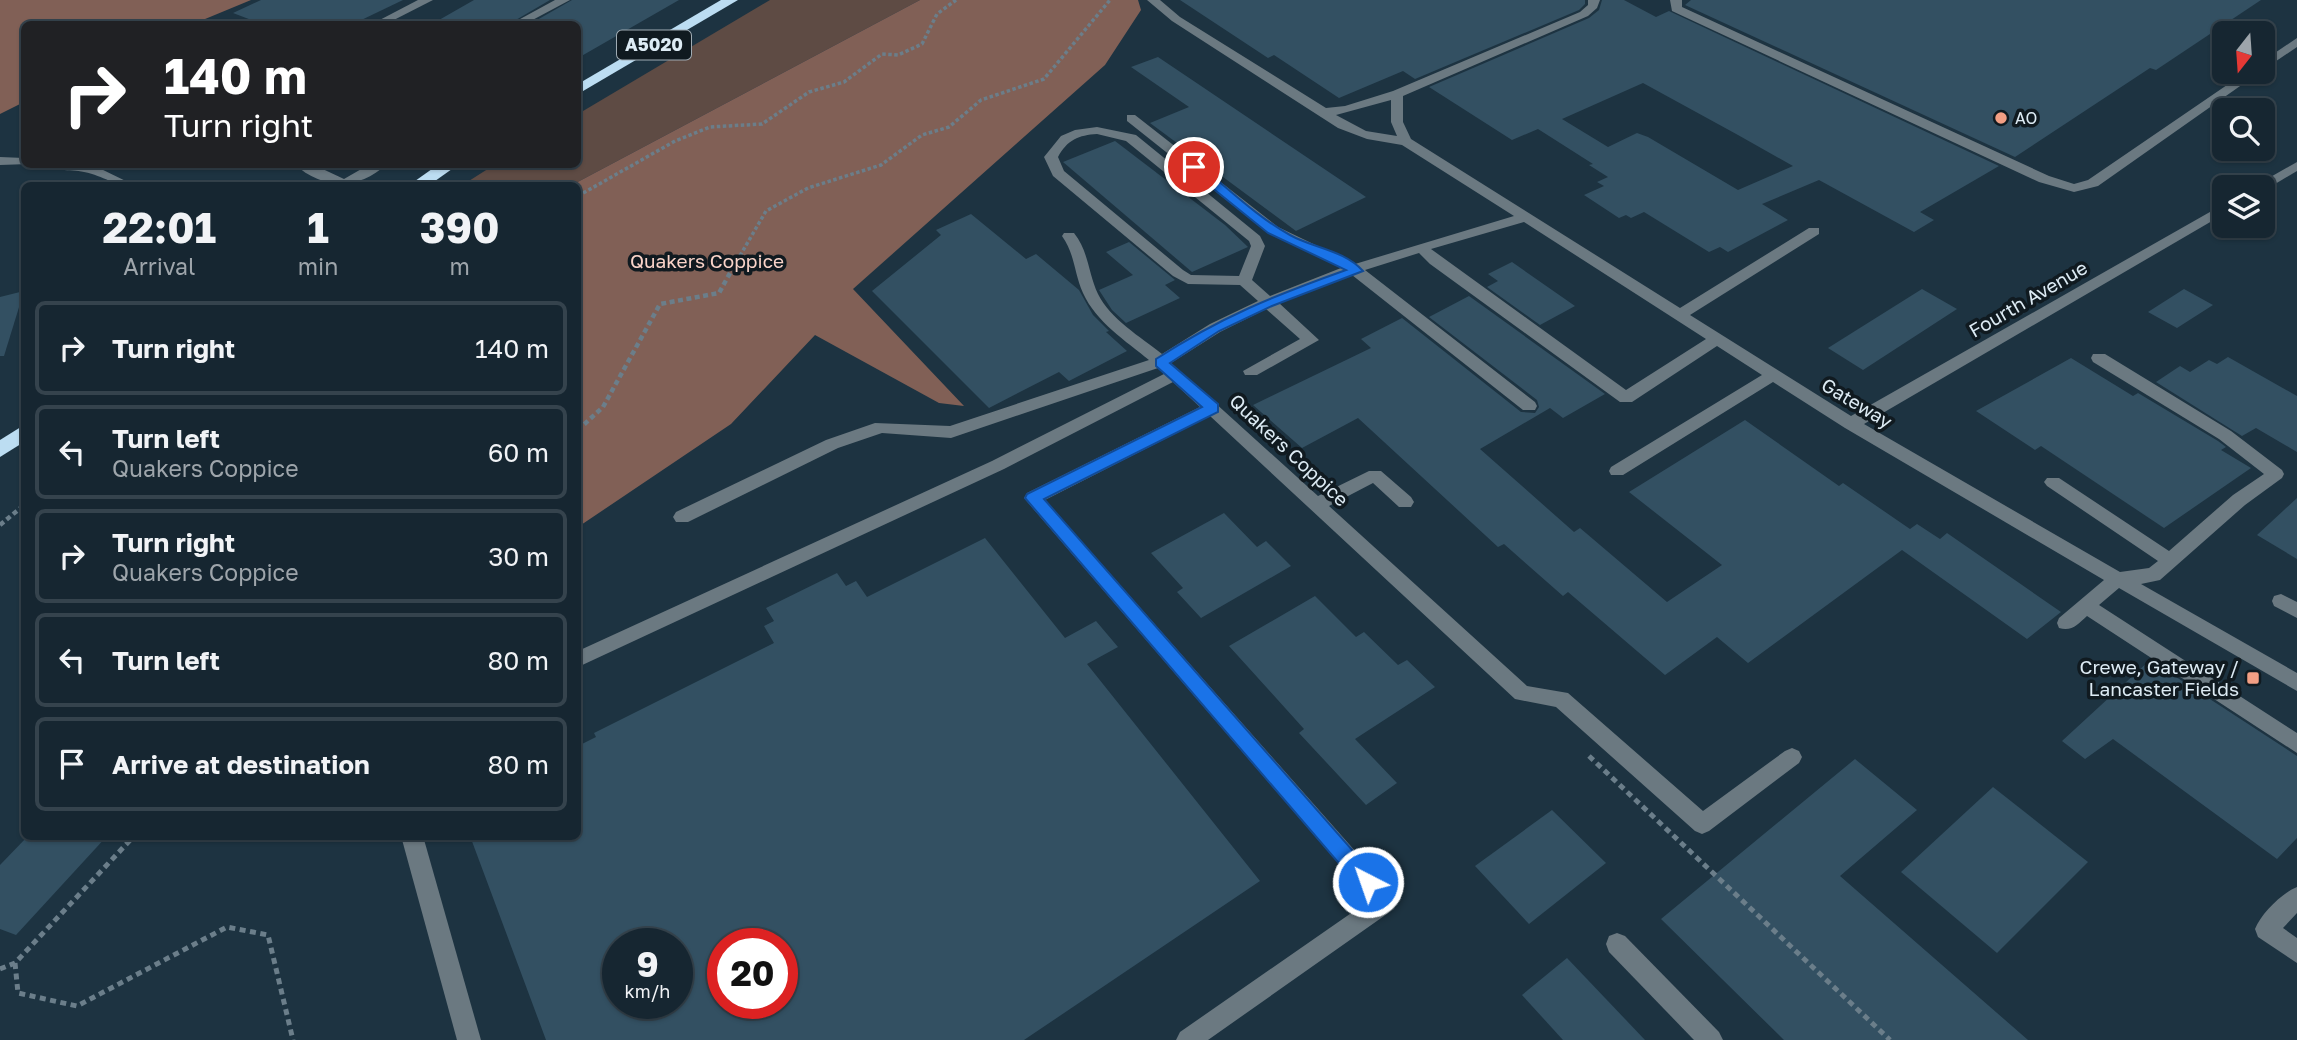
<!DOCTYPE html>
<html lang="en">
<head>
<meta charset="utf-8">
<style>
  body { margin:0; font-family:"Golos Text",sans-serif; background:#1f2e39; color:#f1f3f6; height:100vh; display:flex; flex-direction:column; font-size:26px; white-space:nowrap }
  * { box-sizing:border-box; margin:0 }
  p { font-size:23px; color:#9ea5ab }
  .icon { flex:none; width:38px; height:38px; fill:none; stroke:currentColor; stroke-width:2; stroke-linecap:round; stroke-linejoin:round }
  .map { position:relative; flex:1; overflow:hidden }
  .panel { position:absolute; left:21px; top:182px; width:560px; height:658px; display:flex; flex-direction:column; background:#162631; border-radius:10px; box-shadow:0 2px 5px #0004,0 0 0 2px #35434d }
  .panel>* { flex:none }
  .guide { position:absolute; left:21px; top:21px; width:560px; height:147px; border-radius:10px; box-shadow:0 2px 5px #0004,0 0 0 2px #35434d; background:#202124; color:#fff; overflow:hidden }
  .needle { width:46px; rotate:197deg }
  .fabs { position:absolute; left:2212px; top:21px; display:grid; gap:14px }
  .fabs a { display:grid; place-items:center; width:63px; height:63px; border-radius:10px; background:#162631; box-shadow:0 2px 5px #0004,0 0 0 2px #35434d; font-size:35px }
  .speed { position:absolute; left:602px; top:928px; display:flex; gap:14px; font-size:35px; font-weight:700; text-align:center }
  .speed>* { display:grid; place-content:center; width:91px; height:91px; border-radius:50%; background:#162631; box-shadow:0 2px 5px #0004,0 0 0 2px #35434d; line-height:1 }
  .speed small { font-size:18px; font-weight:400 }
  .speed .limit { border:10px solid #d22; background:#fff; color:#111 }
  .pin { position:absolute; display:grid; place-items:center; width:60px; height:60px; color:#fff; margin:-30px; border:4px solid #fff; border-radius:50%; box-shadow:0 2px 7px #0007 }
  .me { position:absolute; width:77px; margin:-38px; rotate:319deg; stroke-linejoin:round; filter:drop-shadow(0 0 5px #0008) }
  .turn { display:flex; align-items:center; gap:24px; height:147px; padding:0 28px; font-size:32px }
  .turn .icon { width:91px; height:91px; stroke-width:2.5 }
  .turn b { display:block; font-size:49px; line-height:60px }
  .eta { display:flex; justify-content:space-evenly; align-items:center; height:119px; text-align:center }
  .eta b { font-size:42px; font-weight:700; line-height:49px }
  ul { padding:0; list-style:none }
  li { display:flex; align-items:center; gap:21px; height:94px; margin:0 14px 10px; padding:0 14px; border:4px solid #35434d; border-radius:10px }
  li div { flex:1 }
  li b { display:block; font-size:26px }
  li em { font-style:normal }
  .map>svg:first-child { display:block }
</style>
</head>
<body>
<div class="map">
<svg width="2297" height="1040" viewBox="0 0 2297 1040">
  <rect width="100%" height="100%" fill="#1d3341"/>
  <!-- green -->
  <path fill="#5e4b44" d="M770,0H920L572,185L461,186L494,165L578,164V114Z"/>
  <!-- forest -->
  <g fill="#816056">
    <path d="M0,0H251L193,24H24V102L0,114Z"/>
    <path d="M920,0H1138L1141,10L1105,65L853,289L964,406L939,403L815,335L731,424L578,527V186L572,185Z"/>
  </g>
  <!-- building -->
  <g fill="#335062" fill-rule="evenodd">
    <path d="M261,0H403L353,24H262L233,13Z"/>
    <path d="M474,0H550L509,24H432Z"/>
    <path d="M572,0H679L578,58V24H530Z"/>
    <path d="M1180,0H1585V4L1579,10L1415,79L1403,71L1339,98L1274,55L1268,58Z"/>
    <path d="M1602,0H1624L1656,17L1669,11L1999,166L1920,212L1934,220L1914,232L1819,180L1762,204L1788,220L1728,252L1720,247L1709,252L1644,212L1631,218L1626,215L1619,218L1584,195L1604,186L1597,182L1608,177L1589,165L1593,164L1538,129L1512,140L1429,87L1589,18L1599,10ZM1643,83L1738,135L1793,166L1738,190L1648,137L1637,133L1608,147L1562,119Z"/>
    <path d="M1691,0H2261L2156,70L2150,68L2015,157L1685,5Z"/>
    <path d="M1158,57L1366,197L1296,231L1150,123L1189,107L1131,67Z"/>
    <path d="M1115,141L1225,225L1248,247L1192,272L1063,162Z"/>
    <path d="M971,214L1026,259L1036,254L1079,290L1093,315L1109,331L1106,332L1127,351L1069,381L1059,372L989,408L872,291L941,235L936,230Z"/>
    <path d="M1129,242L1175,280L1165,285L1180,298L1126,323L1112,310L1099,290L1133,275L1106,252Z"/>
    <path d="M1512,262L1575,306L1540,325L1487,287L1498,281L1488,274Z"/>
    <path d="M1922,289L1957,309L1863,370L1828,348Z"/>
    <path d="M2184,289L2213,305L2177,328L2148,312Z"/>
    <path d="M24,291L4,356H0V297Z"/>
    <path d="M1469,296L1605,394L1563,418L1550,408L1480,449L1574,532L1580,528L1667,602L1722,565L1629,492L1745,420L1839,486L1843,483L1910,529L1917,524L1940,539L1947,533L2061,612L2027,639L1902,550L1748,663L1717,637L1665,675L1568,592L1563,596L1504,544L1498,547L1358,418L1302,448L1253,405L1371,348L1361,339L1402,318L1521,412L1535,413L1539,407L1537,400L1429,317Z"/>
    <path d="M2228,357L2297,396V452L2256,428L2242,436L2156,382L2180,366L2190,372L2209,360L2217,364Z"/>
    <path d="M2071,358L2133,396L2138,393L2218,441L2226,447L2221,450L2251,468L2164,528L2041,446L2035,450L1976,411Z"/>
    <path d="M2297,498V559L2257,535Z"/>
    <path d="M1224,513L1257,547L1266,541L1291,566L1201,618L1177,592L1183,588L1151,553Z"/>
    <path d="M985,538L1065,638L1096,621L1118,647L1087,664L1260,881L1024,1040H546L470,836H578V746L596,737L594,733L774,643L764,626L774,621L766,608L837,573L846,586L856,581L867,597ZM618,943H677V1003H618ZM723,943H782V1003H723Z"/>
    <path d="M1315,596L1356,637L1364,632L1398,665L1407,660L1435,687L1355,739L1397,783L1366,805L1299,733L1304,729L1229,646Z"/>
    <path d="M2150,660L2297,756V838L2277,859L2113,739L2085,759L2062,741Z"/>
    <path d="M1855,759L1917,810L1840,876L2028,1040H1784L1661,919Z"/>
    <path d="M1993,787L2088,862L1997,953L1901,872Z"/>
    <path d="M1552,810L1606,863L1529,924L1475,866Z"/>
    <path d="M28,836H107L16,935L0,929V865Z"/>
    <path d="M1567,958L1645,1040H1563L1522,995Z"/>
  </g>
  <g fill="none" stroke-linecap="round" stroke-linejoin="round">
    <!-- path-far2 -->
    <g stroke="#6b7e8a" stroke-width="3.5" stroke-dasharray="3.5 2.5" stroke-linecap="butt">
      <path d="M578,196L675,141L710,127L762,124L809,92L844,82L882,54L898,55L922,44L937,14L956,0"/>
      <path d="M734,266L766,211L808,188L881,165L922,135L949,127L981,100L1044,79L1110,0"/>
    </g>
    <!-- path-far1 -->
    <g stroke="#6b7e8a" stroke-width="4.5" stroke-dasharray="5 3.5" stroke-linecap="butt">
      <path d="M578,430L603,407L660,304L719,293L735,264"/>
      <path d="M0,525L24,505"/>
    </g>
    <!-- path -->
    <g stroke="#6b7e8a" stroke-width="5" stroke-dasharray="6 4.5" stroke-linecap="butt">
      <path d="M1589,756L1890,1040"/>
      <path d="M15,963L18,993L77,1006L227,927L268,935L293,1040"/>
      <path d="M0,969L15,963L134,836"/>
    </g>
    <!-- minor -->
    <g fill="#6b7981" fill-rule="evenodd">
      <path d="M418,0H433L386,24H372Z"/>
      <path d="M555,0H570L525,24H511Z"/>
      <path d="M1147,0H1160L1180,17L1326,108L1345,106L1393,91L1580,12L1588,5V0H1600L1597,8L1588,16L1403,96V122L1411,139L1680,308L1809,228H1819V234L1690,315L1851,416L2224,204V214L1864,424L2120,572L2149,568L2158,561L2047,486L2044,482L2047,478H2059L2169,551L2233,495L2264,474L2219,439L2093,362L2091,358L2093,354H2105L2231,431L2282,470L2284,474L2282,478L2245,505L2160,580L2141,584L2297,673V691L2119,588L2099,605L2297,733V753L2087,616C2078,624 2072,632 2059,628L2057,623L2059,618L2104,580L1845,428L1773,382L1623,475H1611L1609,471L1611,467L1762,375L1717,346L1632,402H1620L1430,264L1419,253L1365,270L1535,402L1537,406L1535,410H1523L1352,275L1279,303L1319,340L1257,375H1245L1243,371L1300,339L1266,309L1220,332L1171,363L1318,496L1369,471H1381L1411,497L1414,502L1411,507H1399L1373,483L1329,506L1527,686L1568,693L1703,811L1785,751L1792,748L1799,751L1802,757L1799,763L1709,831L1702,834L1695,831L1556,707L1515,699L1210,416L1045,500L1394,895L1397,902L1394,909L1208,1040H1176L1180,1032L1370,900L1024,498L1027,493L1200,407L1173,382L1004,469L578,667V651L992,461L1164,374L1158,368L951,438L882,433L838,448L688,522H676L673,517L676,512L826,440L875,423L950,426L1149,360C1126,341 1096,322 1083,293C1074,273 1075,254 1062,236L1064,233H1074C1089,252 1088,273 1098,294C1110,319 1141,337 1162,354L1210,324L1258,301L1240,285L1188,284L1173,276L1053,176L1044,157L1061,136L1075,130L1097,127L1136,135L1260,236L1265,246L1252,280L1270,296L1341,268L1268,233L1127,121V115H1135L1278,227L1355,264L1514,216L1402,145L1367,139L1338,128L1172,21ZM1391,100V122L1397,136L1366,131L1336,115ZM1097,134L1126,141L1249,241L1251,246L1239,276L1191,275L1183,270L1064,171L1058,157C1067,140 1079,135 1097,134ZM1524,222L1706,339L1626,390L1431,249Z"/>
      <path d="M1670,0H1682V7L2049,176L2074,184L2088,180L2246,72H2260L2098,186L2074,192L2039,182L1672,11Z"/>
      <path d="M2297,38V47L2263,70V61Z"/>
      <path d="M0,157L24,158V164H29L0,165Z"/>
      <path d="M2297,162V171L2265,190L2253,187Z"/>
      <path d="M41,164H102L99,168L136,186C112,186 105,176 84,172C70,169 52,172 41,164Z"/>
      <path d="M294,164H312L344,179L370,164H387C357,191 324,190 294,164Z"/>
      <path d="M222,181L229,185L215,186Z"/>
      <path d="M2281,594L2297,602V618L2274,606L2272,601L2274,596Z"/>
      <path d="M401,836H423L481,1040H457Z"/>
      <path d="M2297,887V913L2283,928L2297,938V963L2258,937L2255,929C2261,914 2282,893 2297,887Z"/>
      <path d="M1617,933L1625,936L1719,1032L1723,1040H1694L1609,952L1606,944L1609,936Z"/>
    </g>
    <!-- highway -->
    <g fill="#bcddf2" fill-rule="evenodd">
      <path d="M721,0H738L578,94V84Z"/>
      <path d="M439,164H459L428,186H408Z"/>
      <path d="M24,425V442L0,457V440Z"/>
    </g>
  </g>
  <!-- route -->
  <path fill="#1a73e8" stroke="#114b97" stroke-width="2" d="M1190,164H1198C1228,188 1257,217 1290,235C1313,248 1344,250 1363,271L1272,306L1219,331L1170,363L1218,404V412L1044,499L1375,876L1378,882L1375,889L1368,892L1361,889L1025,498L1027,494L1202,407L1156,366V359C1221,317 1273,296 1346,270L1268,233L1190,170Z"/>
  <!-- markers -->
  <g fill="#f39f84" stroke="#101a20" stroke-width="2.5">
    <circle cx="2001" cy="118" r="7"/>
    <rect x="2246" y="671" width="14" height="14" rx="3.5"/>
  </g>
  <g text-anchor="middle" stroke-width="7" stroke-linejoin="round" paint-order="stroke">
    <!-- far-poi labels -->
    <g font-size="16" fill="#ddebf4" stroke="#101a20" text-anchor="start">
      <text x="2015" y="124">AO</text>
    </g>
    <!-- shield labels -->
    <rect fill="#101a20" stroke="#a0acb4" stroke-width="2" x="617" y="30.5" width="74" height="29" rx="5"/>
    <g font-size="18" font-weight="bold" fill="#ddebf4">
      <text x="654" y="51">A5020</text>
    </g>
    <!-- park labels -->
    <g font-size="19" fill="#fad4c9" stroke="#101a20">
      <text x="707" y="268">Quakers Coppice</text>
    </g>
    <!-- street labels -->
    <g font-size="19" fill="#ddebf4" stroke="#101a20">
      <text transform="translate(2028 299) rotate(-30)" y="7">Fourth Avenue</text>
      <text transform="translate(1857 403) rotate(31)" y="7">Gateway</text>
      <text transform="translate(1289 450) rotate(43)" y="7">Quakers Coppice</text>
    </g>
    <!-- poi labels -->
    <g font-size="19" fill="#ddebf4" stroke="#101a20" text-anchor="end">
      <text x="2239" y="674">Crewe, Gateway /<tspan x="2239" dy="22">Lancaster Fields</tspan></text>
    </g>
  </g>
</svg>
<div class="fabs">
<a><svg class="needle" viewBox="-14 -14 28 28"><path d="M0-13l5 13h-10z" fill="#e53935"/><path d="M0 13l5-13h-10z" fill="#9ea5ab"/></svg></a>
<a><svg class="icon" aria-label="search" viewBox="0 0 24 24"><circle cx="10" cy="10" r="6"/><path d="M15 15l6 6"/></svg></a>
<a><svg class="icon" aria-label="layers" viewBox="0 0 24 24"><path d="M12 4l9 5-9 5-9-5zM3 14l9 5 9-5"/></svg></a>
</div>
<div class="speed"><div>9<small>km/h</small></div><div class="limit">20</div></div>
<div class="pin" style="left:1194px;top:167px;background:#d93025"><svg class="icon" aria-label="arrive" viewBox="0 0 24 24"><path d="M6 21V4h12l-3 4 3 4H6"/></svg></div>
<svg class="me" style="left:1368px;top:882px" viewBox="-20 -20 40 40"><circle r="17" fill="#1a73e8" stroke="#fff" stroke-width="3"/><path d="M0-11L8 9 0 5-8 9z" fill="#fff"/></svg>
<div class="guide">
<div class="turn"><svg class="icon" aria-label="right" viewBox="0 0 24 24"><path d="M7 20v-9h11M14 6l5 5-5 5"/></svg><div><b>140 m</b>Turn right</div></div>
</div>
<section class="panel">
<div class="eta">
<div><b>22:01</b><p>Arrival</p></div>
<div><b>1</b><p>min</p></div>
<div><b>390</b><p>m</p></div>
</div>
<ul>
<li><svg class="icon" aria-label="right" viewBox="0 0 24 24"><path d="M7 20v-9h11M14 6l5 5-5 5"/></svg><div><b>Turn right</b></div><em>140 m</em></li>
<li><svg class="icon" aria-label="left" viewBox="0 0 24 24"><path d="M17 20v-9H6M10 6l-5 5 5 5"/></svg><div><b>Turn left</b><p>Quakers Coppice</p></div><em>60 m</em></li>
<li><svg class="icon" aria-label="right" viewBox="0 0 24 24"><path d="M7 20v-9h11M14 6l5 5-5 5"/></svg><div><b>Turn right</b><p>Quakers Coppice</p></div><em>30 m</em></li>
<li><svg class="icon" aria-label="left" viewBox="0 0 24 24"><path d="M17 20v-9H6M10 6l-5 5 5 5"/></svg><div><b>Turn left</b></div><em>80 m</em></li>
<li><svg class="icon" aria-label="arrive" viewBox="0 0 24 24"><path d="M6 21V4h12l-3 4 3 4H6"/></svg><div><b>Arrive at destination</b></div><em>80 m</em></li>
</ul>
</section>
</div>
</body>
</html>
